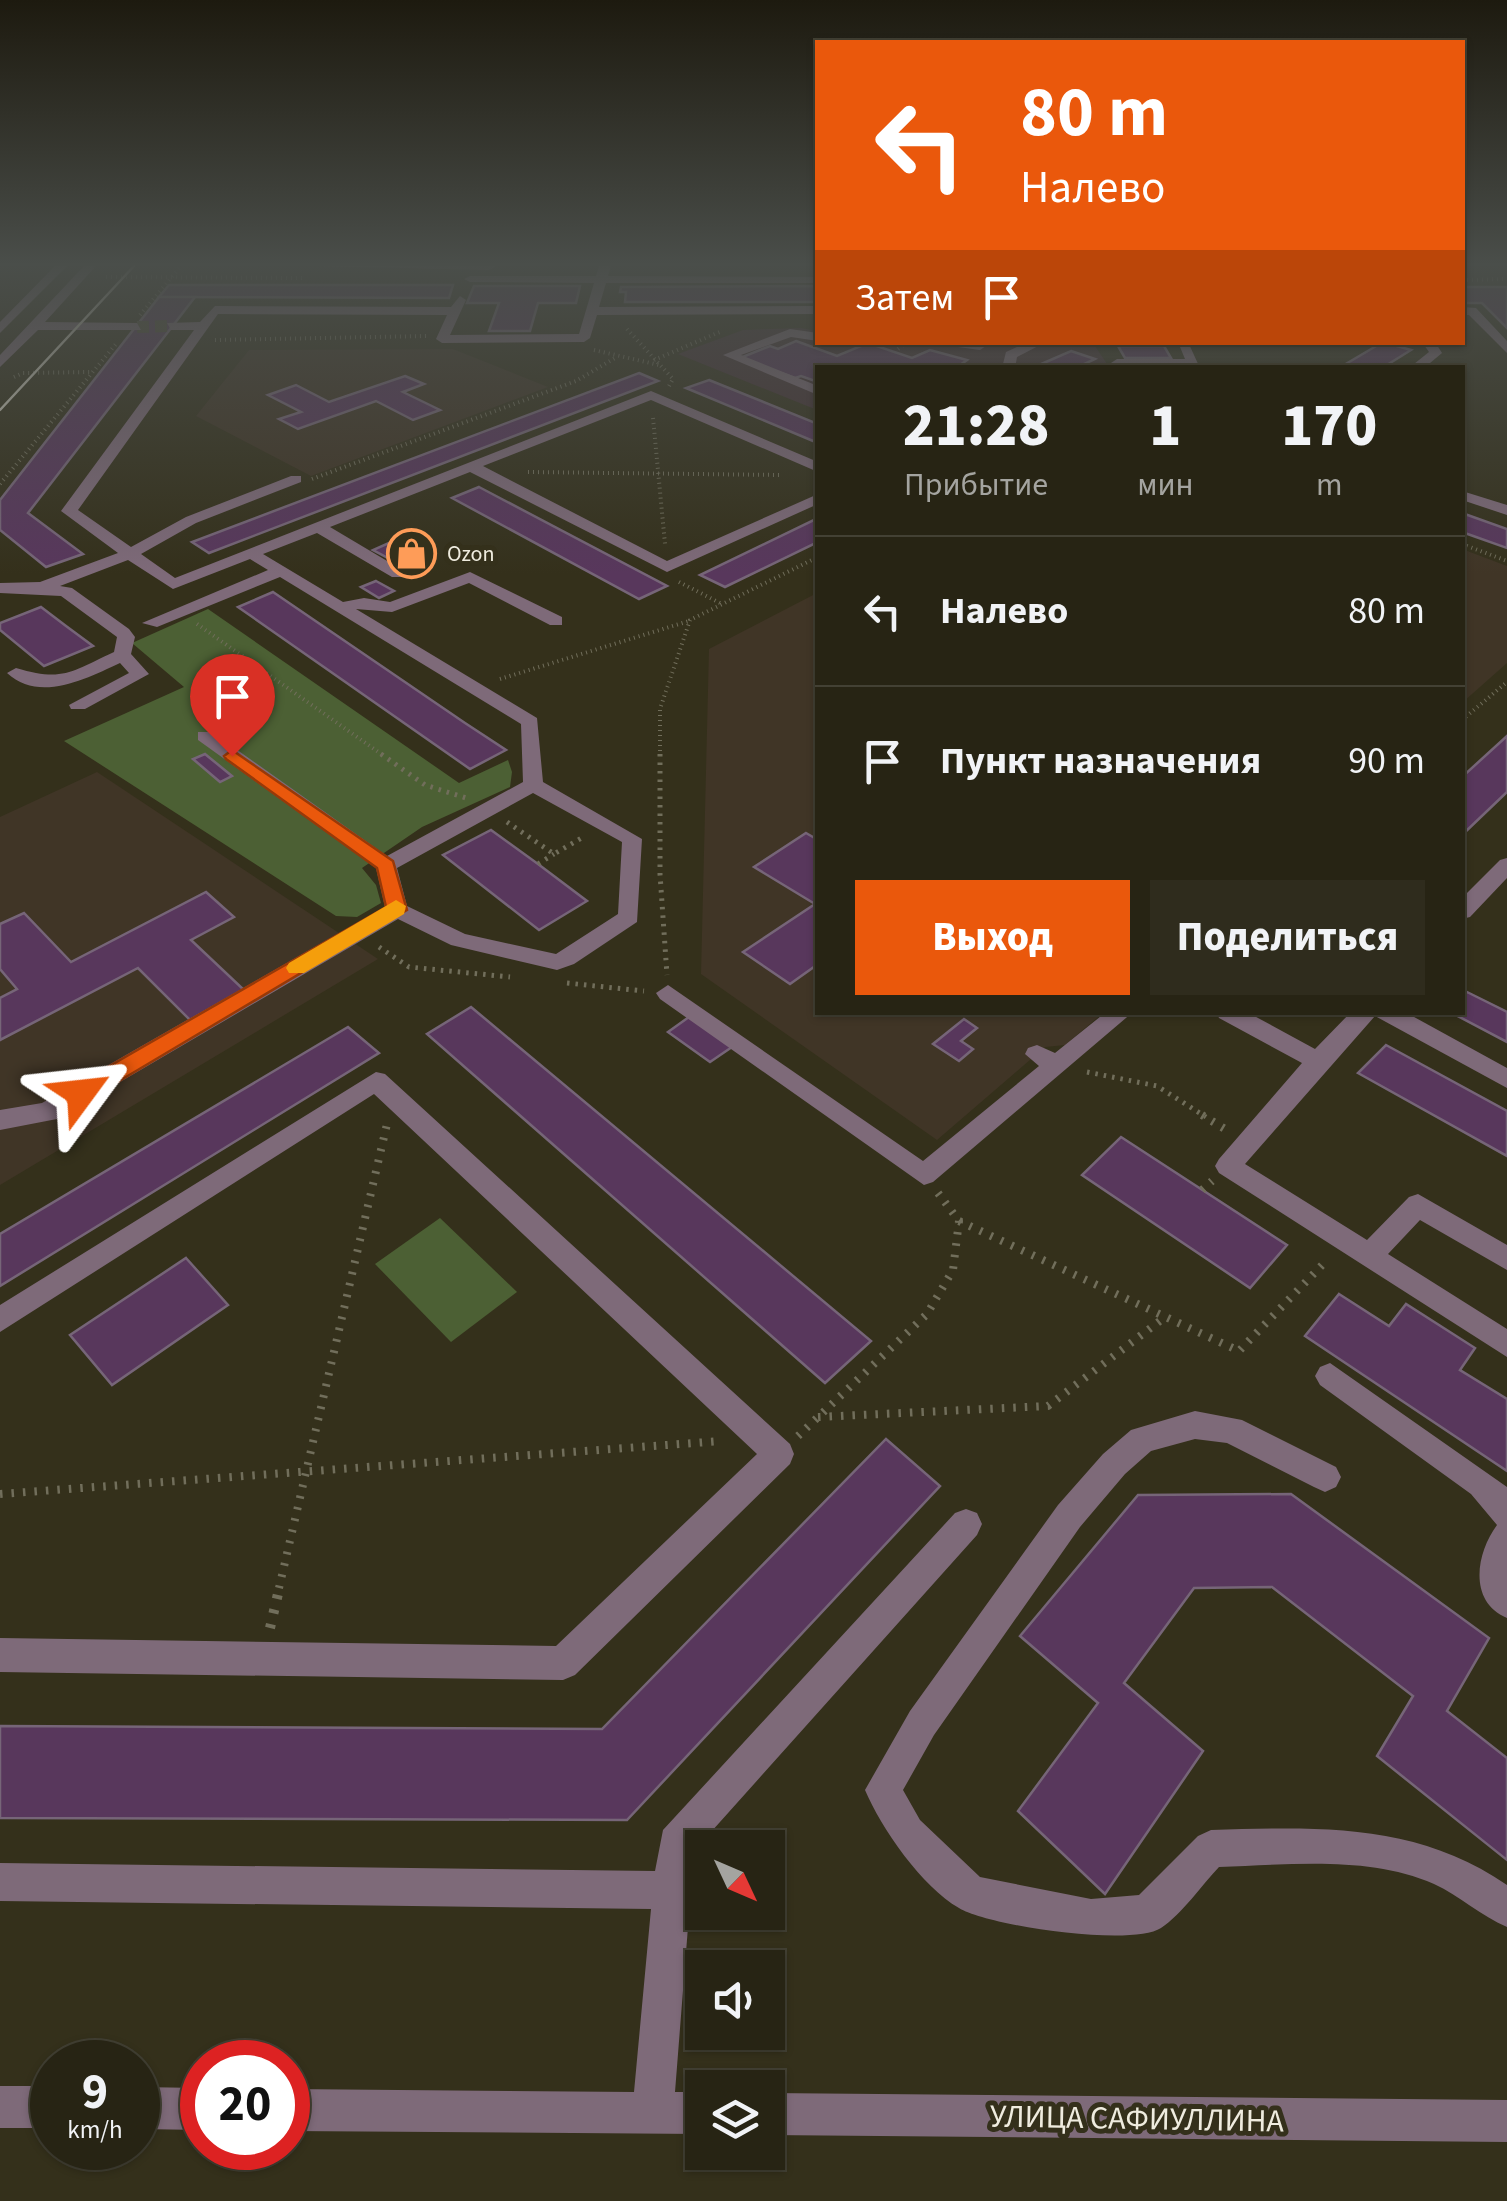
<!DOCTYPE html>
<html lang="ru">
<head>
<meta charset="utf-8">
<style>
  body { margin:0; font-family:"Source Sans 3",sans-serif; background:#2f2c1d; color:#f1f3f6; height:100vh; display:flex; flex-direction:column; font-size:38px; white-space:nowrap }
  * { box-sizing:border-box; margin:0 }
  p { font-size:32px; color:#a4a4a0 }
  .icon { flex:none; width:55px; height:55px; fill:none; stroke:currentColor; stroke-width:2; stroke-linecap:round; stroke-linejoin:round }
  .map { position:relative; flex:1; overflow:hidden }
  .sheet { position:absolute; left:815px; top:365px; width:650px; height:650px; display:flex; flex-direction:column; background:#272414; border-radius:0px; box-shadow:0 2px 8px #0004,0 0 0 2px #434134 }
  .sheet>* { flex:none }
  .top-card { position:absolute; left:815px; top:40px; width:650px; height:305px; border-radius:0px; box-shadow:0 2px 8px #0004,0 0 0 2px #434134; background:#ea580c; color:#fff; overflow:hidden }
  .needle { width:65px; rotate:134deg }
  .tools { position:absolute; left:685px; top:1830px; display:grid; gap:20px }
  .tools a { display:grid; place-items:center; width:100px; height:100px; border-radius:0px; background:#272414; box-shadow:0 2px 8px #0004,0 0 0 2px #434134; font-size:50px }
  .speed { position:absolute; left:30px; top:2040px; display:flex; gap:20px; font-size:50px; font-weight:700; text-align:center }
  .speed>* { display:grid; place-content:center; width:130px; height:130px; border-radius:50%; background:#272414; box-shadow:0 2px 8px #0004,0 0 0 2px #434134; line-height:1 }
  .speed small { font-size:25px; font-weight:400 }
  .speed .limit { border:15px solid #d22; background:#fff; color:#111 }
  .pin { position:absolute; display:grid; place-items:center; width:85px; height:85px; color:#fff; margin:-102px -42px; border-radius:50% 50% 50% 0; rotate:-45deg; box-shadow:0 0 10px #0007 }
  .pin .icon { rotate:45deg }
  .me { position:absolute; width:110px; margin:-55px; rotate:60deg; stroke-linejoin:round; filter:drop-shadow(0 0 8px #0008) }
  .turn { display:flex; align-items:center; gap:35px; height:210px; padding:0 40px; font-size:45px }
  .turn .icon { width:130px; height:130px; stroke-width:2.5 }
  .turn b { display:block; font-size:70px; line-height:85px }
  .then { display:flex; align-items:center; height:95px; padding:0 40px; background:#0003; gap:20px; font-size:38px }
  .eta { display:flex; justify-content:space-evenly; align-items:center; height:170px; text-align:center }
  .eta b { font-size:60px; font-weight:800; line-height:70px }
  .action { display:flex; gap:20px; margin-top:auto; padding:20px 40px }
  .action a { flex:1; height:115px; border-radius:0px; background:#ea580c; color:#fff; font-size:40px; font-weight:800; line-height:115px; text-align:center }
  .action a+a { background:#2f2c1d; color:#f1f3f6 }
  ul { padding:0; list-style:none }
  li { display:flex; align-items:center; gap:30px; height:150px; padding:0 40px; border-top:2px solid #434134 }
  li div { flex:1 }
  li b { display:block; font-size:38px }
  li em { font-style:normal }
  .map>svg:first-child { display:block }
</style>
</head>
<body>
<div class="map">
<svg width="1507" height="2201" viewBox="0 0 1507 2201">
  <rect width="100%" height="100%" fill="#34301b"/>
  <!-- education -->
  <g fill="#403526">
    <path d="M453,349L548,387L311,476L196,416L249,350Z"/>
    <path d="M1462,549L1507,566V663L1463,702Z"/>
    <path d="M817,593L818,1012L1103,1013L1065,1045L1045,1047L937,1140L701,974L709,649Z"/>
    <path d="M97,772L378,959L0,1185V817Z"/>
  </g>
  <!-- medical -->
  <path fill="#453135" d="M801,328L817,331L818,342L1093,343L1109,367L818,368L817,410L678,354L743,330Z"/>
  <!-- green -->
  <g fill="#4c6034">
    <path d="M208,609L459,783L508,760L512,772L510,787L422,827L362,868L376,885L381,903L357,917L336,916L64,741L184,687L132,643Z"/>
    <path d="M440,1218L517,1292L451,1342L375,1264Z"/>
  </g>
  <!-- building -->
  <g fill="#58375c" stroke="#766578" stroke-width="2.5">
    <path d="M169,285H453L449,298L159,297Z"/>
    <path d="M474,286H580L576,303H538L530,331H489L499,303H467Z"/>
    <path d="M818,286V302H625L626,292H620L621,287Z"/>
    <path d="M1462,287H1507V328L1482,303H1462Z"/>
    <path d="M159,297H195L28,513L83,554L46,567L0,530V500Z"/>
    <path d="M796,341L837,356L868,343L912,358L930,350L967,360L956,368H818V382L801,376L795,378L740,358L770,346L778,349Z"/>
    <path d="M1383,342L1411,350L1382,368H1339Z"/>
    <path d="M1118,346H1164L1171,358H1125Z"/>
    <path d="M1071,351L1095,359L1076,368L1039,365Z"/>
    <path d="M639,373L658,381L209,553L192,542Z"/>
    <path d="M405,376L424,384L403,392L440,410L413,420L376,401L298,429L279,419L301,412L268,395L296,385L329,402Z"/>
    <path d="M709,380L818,424V443L686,388Z"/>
    <path d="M479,487L667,586L639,599L452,498Z"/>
    <path d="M1462,513L1507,529V548L1462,532Z"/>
    <path d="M818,518V542L725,587L700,575Z"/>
    <path d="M398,539L409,545L432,556L407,568L373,550Z"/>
    <path d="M376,581L394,591L379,598L361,587Z"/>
    <path d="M273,592L465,723L506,750L470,769L238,607Z"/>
    <path d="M41,607L66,626L93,646L44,666L0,630V623Z"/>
    <path d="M1507,736V792L1462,835V777Z"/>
    <path d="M205,754L232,776L220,782L193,759Z"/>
    <path d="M491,830L538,864L587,901L539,930L443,855Z"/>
    <path d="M806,833L818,840V964L790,984L743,952L815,904L754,867Z"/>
    <path d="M206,892L234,917L191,940L244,990L190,1020L138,968L0,1040V998L17,989L0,969V924L24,913L71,962Z"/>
    <path d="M1467,992L1507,1012V1042L1450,1012H1462V997Z"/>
    <path d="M471,1007L871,1341L825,1383L427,1034Z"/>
    <path d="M689,1017L732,1047L710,1062L668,1032Z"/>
    <path d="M964,1019L977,1028L961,1041L973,1049L959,1061L933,1044Z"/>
    <path d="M348,1027L379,1053L0,1286V1234Z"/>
    <path d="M1386,1045L1507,1111V1156L1358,1073Z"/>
    <path d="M1121,1137L1287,1245L1250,1288L1082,1175Z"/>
    <path d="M186,1258L228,1305L112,1385L70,1335Z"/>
    <path d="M1339,1294L1389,1326L1406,1304L1475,1348L1460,1370L1507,1399V1471L1305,1336Z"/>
    <path d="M886,1439L940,1486L627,1820L0,1818V1726L602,1729Z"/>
    <path d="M1291,1494L1489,1638L1447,1711L1507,1758V1860L1377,1756L1413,1696L1272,1587L1194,1588L1124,1683L1203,1751L1105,1894L1018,1811L1098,1703L1020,1636L1138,1495Z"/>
  </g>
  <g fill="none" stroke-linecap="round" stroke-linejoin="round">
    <!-- minor-tunnel -->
    <path stroke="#504c38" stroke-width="12" stroke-dasharray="12 6" stroke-linecap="butt" d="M137,327L171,326"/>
    <!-- path-far3 -->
    <g stroke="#716e5b" stroke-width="4" stroke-dasharray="1 4" stroke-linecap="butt">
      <path d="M106,277L304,278"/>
      <path d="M1462,280L1507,279"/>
      <path d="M140,315L181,266"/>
      <path d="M627,329L673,379L669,386"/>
      <path d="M215,340L427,336"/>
      <path d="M898,349L907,342"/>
      <path d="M594,350L659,365"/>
      <path d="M654,360L722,331"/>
      <path d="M14,377L23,373L91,372"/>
      <path d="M653,418L665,544"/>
      <path d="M528,472L780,475"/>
      <path d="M312,479L576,381L615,358"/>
      <path d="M0,484L116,344"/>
      <path d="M1462,544L1507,561"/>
      <path d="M679,582L722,604"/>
      <path d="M197,624L384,756"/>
      <path d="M500,679L689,621"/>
      <path d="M1462,720L1507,682"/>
      <path d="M660,756V709L690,620L818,557"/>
    </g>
    <!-- path-far2 -->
    <g stroke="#716e5b" stroke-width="5" stroke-dasharray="2.5 6" stroke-linecap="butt">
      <path d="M381,754L425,785L466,798"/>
      <path d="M660,754V874L667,975"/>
      <path d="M507,822L554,854L585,836"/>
      <path d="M538,864L554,854"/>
      <path d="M379,947L409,967L510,977"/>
      <path d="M567,983L644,991"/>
      <path d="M1087,1072L1157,1086L1206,1117"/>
    </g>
    <!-- path-far1 -->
    <g stroke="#716e5b" stroke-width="8" stroke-dasharray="2.5 9" stroke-linecap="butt">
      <path d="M1202,1115L1225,1129"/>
      <path d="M1202,1190L1212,1181"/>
      <path d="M959,1221L1239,1351L1327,1260"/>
      <path d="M818,1417L1048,1406L1165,1317"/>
      <path d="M798,1436L927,1314L953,1270L959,1221L938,1193"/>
      <path d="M0,1494L721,1441"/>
      <path d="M279,1588L387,1124"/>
    </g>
    <!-- path -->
    <path stroke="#716e5b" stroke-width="10" stroke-dasharray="4 11" stroke-linecap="butt" d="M270,1628L280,1585"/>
    <!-- minor -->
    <g fill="#7e6a79" fill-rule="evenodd">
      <path d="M55,266H67L0,333V322Z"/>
      <path d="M84,266H96L45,322L137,323L141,330H38L0,367V355Z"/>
      <path d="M314,266H494L495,267L489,270Z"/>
      <path d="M599,266H611L608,276L818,277V283H606L599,307L818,306V314L597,315L590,338L584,342L442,343L436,339L447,315L218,314L78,510L131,547L186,517L291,476H301V482L196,523L141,554L175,578L651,391L818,462V472L651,400L483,466L667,561L818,494V504L667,572L470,472L330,527L404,571V577H392L317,533L263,554L343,602L364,598L390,602L470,572L562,617V625H550L469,583L392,612L356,609L537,718L543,782L642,839L637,922L574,964L557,970L451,945L398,919L57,1119L0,1130V1110L42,1103L385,907L376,868L198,740V732H212L387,856L523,782L521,724L280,577L157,627L142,623L268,570L250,559L173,589L128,560L60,586L72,588L129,629L135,637L131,654L149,674L85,709H71L69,705L129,673L120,663C86,679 39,703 7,673L16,668C63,682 71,672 114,652L117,637L61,596L0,593V583L40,582L118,553L61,511L194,330H171L167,323L200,322L215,306L451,307L460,296L466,300L450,335L579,334L594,283L470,282L464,279L470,276H596ZM533,793L622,842L618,914L556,954L465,934L407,906L397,868Z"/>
      <path d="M1462,307L1476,308L1507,341V353L1469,315H1462Z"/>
      <path d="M790,329L818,333V341L791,337L741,355L818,386V395L723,355Z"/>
      <path d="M921,342H981L986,346L980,350Z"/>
      <path d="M1028,342H1046L1017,357L1015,368H1002L1006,352Z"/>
      <path d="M1178,342H1188L1199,366L1117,367L1111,363L1117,359H1185Z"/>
      <path d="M1422,342H1435L1442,353L1424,368H1409L1429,352Z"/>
      <path d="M1462,491L1507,505V515L1462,500Z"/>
      <path d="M1507,858V878L1470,917L1462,919V898L1500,860Z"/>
      <path d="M668,985L923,1161L1039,1066L1025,1054L1028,1048L1037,1045L1055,1053L1106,1012H1133L933,1182L924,1185L660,999L656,993Z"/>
      <path d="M1216,1012H1247L1315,1049L1351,1012H1405L1507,1068V1088L1375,1016L1245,1164L1367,1240L1409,1197L1418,1194L1507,1245V1270L1420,1220L1388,1254L1507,1329V1357L1219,1173L1215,1166L1219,1159L1302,1063L1219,1018Z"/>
      <path d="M376,1072L385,1074L790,1444L794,1454L790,1464L575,1675L563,1680L0,1672V1638L556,1646L757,1454L374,1094L0,1332V1305Z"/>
      <path d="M1330,1363L1507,1487V1618C1468,1602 1476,1553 1497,1525L1471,1494L1320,1385L1315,1376L1320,1367Z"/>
      <path d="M1195,1411L1242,1420L1336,1467L1341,1477L1336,1487L1325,1492L1314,1487L1227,1443L1195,1439L1151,1451L1125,1474L1080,1527L934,1735L903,1790L920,1820L980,1877L1091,1899L1139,1895L1198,1836L1211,1830C1317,1827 1416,1822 1507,1885V1927C1481,1916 1460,1896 1434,1884C1368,1855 1289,1865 1219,1867C1201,1886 1182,1914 1161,1928C1132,1947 988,1926 959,1908C922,1887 881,1828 865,1790L910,1711L1058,1505L1103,1454L1131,1430Z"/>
      <path d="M966,1509L977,1513L982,1524L977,1535L694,1851L675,2092H702V2134L288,2131V2089L634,2092L651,1909L0,1901V1863L655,1871L663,1830L955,1513Z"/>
      <rect x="0" y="2086" width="52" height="42"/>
      <path d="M138,2087L202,2088V2130L138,2129Z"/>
      <path d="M768,2093L1507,2100V2142L768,2135Z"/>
    </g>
    <!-- tram -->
    <path stroke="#d0ccbe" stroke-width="2.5" d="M0,410L134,266"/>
  </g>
  <!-- sky -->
  <linearGradient id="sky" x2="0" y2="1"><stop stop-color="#1d1a0f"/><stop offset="0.46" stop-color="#4a4e4a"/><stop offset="1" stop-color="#4a4e4a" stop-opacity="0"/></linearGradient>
  <rect width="1507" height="574" fill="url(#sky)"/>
  <!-- route -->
  <path fill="#ea580c" stroke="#983908" stroke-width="2.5" d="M232,750L393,861L407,910L89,1099H73L70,1093L73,1087L386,907L377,868L226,759L224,756Z"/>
  <!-- slow -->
  <path fill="#f59e0b" d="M396,900L406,906L404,914L304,973H289L286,968L289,963Z"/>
  <!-- icons -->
  <defs>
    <symbol id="shop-ring" viewBox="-11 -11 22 22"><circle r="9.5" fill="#34301b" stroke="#fe9c58" stroke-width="1.5"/><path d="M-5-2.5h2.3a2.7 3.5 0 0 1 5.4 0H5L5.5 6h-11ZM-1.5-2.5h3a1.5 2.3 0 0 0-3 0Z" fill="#fe9c58"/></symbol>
  </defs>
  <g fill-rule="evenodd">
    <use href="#shop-ring" x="384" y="526" width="55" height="55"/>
  </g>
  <g text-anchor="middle" stroke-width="10" stroke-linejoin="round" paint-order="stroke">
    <!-- far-poi labels -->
    <g font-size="22" fill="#efecdf" stroke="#34301b" text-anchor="start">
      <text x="447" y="561">Ozon</text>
    </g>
    <!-- near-street labels -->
    <g font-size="32" fill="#efecdf" stroke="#34301b">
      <text transform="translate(1137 2118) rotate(1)" y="11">УЛИЦА САФИУЛЛИНА</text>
    </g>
  </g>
</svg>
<div class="tools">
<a><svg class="needle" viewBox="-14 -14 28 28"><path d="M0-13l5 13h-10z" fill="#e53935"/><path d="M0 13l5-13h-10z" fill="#a4a4a0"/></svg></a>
<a><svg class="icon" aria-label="sound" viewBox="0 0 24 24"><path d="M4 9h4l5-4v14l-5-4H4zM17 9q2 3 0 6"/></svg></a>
<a><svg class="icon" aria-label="layers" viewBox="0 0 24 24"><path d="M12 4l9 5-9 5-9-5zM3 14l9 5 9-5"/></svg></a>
</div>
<div class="speed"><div>9<small>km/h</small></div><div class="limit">20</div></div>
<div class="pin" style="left:232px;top:756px;background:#d93025"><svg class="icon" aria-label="arrive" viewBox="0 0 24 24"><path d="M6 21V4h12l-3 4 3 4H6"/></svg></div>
<svg class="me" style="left:81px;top:1093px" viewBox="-20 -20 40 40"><path d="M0-17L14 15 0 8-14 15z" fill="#ea580c" stroke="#fff" stroke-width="4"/></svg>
<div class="top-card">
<div class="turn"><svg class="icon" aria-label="left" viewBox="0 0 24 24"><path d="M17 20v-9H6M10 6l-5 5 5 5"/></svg><div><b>80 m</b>Налево</div></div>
<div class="then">Затем<svg class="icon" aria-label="arrive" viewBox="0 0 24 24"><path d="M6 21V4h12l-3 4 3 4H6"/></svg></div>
</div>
<section class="sheet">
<div class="eta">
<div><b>21:28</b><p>Прибытие</p></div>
<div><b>1</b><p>мин</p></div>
<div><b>170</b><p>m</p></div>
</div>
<ul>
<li><svg class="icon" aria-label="left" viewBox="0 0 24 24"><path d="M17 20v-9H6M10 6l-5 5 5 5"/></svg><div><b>Налево</b></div><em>80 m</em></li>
<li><svg class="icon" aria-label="arrive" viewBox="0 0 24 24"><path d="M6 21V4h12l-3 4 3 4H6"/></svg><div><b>Пункт назначения</b></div><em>90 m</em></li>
</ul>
<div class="action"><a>Выход</a><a>Поделиться</a></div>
</section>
</div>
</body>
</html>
